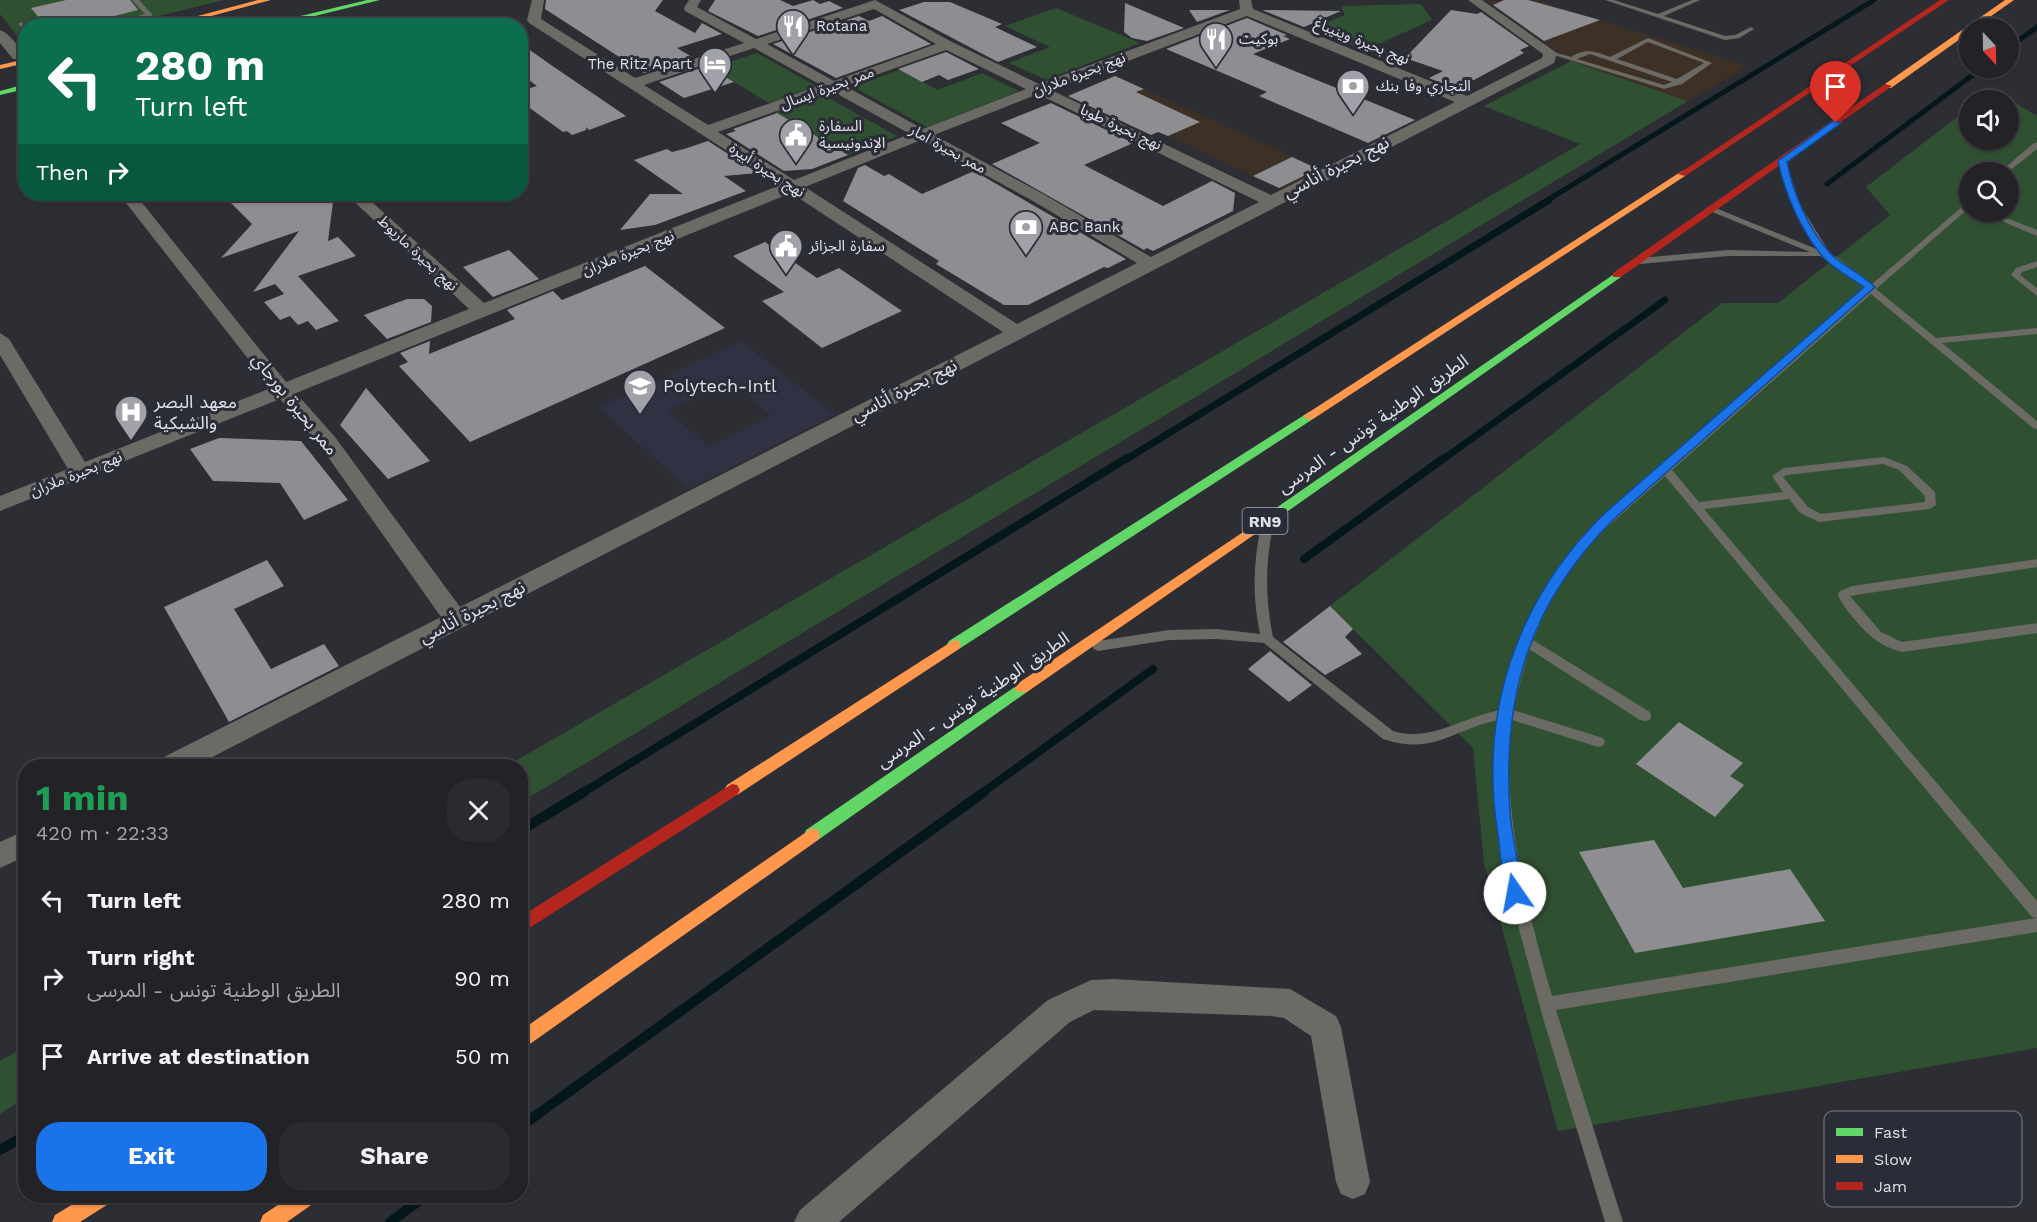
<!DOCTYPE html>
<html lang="en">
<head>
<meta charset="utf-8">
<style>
  body { margin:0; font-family:"Work Sans","Noto Sans Arabic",sans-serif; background:#2a2a2f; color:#f1f3f6; height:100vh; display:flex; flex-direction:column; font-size:22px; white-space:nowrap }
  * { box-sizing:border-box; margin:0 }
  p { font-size:20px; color:#a2a4a7 }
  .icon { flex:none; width:33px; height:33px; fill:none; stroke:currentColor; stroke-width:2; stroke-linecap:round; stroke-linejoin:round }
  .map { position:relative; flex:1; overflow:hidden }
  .details { position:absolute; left:18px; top:759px; width:510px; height:444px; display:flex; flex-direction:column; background:#222227; border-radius:24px; box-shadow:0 2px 4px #0004,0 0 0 2px #3f3f44 }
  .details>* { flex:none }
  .top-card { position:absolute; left:18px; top:18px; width:510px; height:183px; border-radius:24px; box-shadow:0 2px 4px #0004,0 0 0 2px #3f3f44; background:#0b6e4f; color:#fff; overflow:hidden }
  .needle { width:39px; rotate:158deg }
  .tools { position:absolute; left:1959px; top:18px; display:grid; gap:12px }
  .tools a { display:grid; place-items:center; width:60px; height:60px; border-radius:50%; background:#222227; box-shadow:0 2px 4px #0004,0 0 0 2px #3f3f44; font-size:30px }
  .pin { position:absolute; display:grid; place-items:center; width:51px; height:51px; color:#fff; margin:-62px -26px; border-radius:50% 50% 50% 0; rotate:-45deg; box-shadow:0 0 6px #0007 }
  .pin .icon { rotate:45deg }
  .me { position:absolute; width:66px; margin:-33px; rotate:348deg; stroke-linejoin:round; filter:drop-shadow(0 0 4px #0008) }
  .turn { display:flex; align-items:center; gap:21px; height:126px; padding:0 18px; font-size:27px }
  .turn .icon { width:78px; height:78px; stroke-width:2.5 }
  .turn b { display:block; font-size:42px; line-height:51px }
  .then { display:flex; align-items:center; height:57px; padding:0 18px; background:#0003; gap:12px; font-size:22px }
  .round { display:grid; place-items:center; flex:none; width:63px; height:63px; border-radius:24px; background:#2a2a2f }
  .summary { display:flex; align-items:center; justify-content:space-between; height:102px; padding:0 18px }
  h1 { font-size:36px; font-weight:700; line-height:45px; color:#1e9e55 }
  .button { display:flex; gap:12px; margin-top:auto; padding:12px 18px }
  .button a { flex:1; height:69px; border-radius:24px; background:#1a73e8; color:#fff; font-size:24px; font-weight:700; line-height:69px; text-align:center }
  .button a+a { background:#2a2a2f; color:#f1f3f6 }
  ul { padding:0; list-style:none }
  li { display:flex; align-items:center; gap:18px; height:78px; padding:0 18px }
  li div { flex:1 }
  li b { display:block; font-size:22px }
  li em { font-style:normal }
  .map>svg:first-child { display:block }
</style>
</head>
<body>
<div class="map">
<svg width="2037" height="1222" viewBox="0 0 2037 1222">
  <rect width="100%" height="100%" fill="#2d2e34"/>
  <!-- commercial -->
  <g fill="#3d3126">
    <path d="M1536,0L1747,66L1688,101L1571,61L1487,1Z"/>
    <path d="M1115,76L1320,169L1281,189L1076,92Z"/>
  </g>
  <!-- built -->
  <path fill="#303142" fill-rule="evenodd" d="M741,341L835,415L688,489L599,407ZM731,381L772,416L709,447L668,411Z"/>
  <!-- green -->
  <g fill="#305131" fill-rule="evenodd">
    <path d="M0,0H224L122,25L26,26L25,46L0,14Z"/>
    <path d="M1421,4L1432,20L1365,50L1310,29L1345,15L1341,6Z"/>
    <path d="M1056,8L1140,43L1046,80L1009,63L1050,47L1005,26Z"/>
    <path d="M757,53L816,86L769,103L711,68Z"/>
    <path d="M1571,61L1688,101L521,802L520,766H507L1580,144L1484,106Z"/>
    <path d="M899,70L938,90L982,73L1019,91L927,127L853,87Z"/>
    <path d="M1994,90L2037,116V1048L1558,1131L1484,863L1473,748L1330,606L1722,303H1778L1890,215L1866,187L1969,108L1970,140H2008V100H1980ZM1970,172H2008V212H1970Z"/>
    <path d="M823,95L897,136L848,155L775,112Z"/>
    <path d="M25,1047V1098L0,1114V1061Z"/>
  </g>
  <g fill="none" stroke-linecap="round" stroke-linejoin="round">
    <!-- stream-far3 -->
    <g stroke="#04181b" stroke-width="5">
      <path d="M2008,48L2037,27"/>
      <path d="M1827,184L1982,68"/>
      <path d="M1546,201L1874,0"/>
    </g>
    <!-- stream-far2 -->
    <g stroke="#04181b" stroke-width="7">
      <path d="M1125,460L1549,200"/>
      <path d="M1442,460L1665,300"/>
    </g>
    <!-- stream-far1 -->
    <g stroke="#04181b" stroke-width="8">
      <path d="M1304,559L1444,458"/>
      <path d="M582,793L1127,458"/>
      <path d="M982,793L1153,669"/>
    </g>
    <!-- stream -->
    <g stroke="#04181b" stroke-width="10">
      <path d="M520,831L584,792"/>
      <path d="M520,1127L984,792"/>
      <path d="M0,1150L26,1135"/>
      <path d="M390,1222L426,1196"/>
    </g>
  </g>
  <!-- building -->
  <g fill="#8d8d92">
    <path d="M66,0H130L138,10L75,26H46L31,8Z"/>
    <path d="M546,0H663L655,11L695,33L702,23L722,34L677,48L692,57L644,73L545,9Z"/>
    <path d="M715,0H780L793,6L813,0L820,4L829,1L843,8L758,36L708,11Z"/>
    <path d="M1504,0H1528L1600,20L1544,41L1493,5Z"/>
    <path d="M924,2H950L1002,24L995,27L1037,47L998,62L899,10Z"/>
    <path d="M1125,3L1184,28L1147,41L1132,38L1124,32Z"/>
    <path d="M1189,10H1230L1197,22Z"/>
    <path d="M1262,10L1341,11L1304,27Z"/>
    <path d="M1451,10L1477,14L1481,12L1529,46L1520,50L1524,53L1474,80L1449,86L1429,78L1443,71L1405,58Z"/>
    <path d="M859,16L869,21L882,16L931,44L836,78L773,44Z"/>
    <path d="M1247,18L1287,35L1283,36L1290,39L1253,54L1415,120L1368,143L1259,96L1267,92L1166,49L1202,35L1207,37L1205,34Z"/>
    <path d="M520,43L551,65L626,116L589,130L586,127V130L572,135L567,131L563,132L520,101V91L537,86L520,73Z"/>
    <path d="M946,52L979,69L948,80L939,75L922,82L898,69Z"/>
    <path d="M707,66L734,82L684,98L659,82Z"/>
    <path d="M1115,76L1144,89L1136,92L1200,122L1168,136L1158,132L1151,135L1068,96Z"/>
    <path d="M1051,103L1133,143L1084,165L1163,206L1212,181L1235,193L1233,211L1153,251L1147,248L1144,250L992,164L1040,143L1001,123Z"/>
    <path d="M777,113L848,155L812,169L784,171L726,134L736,131L733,129Z"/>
    <path d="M708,141L758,173L724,176L746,191L655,225L620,230L650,194H683L634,160L667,149L672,152L684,149Z"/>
    <path d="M1292,157L1318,169L1279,188L1253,176Z"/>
    <path d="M865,165L884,176L889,174L922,194L974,171L1126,259L1108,268L1104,267L1028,305H1004L936,264L939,261L843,201L858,168Z"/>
    <path d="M247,194H334L328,241L338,237L356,256L298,276L339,321L316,330L308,321L298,325L290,316L280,320L264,302L284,294L275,284L253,292L299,231L221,258L252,224L228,200Z"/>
    <path d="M765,242L817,278L839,268L902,311L822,348L762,301L784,292L733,256Z"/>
    <path d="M509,250L539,279L493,297L463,267Z"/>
    <path d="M645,266L725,328L470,442L399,366L408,362L400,353L430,341L429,354L515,319L507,310L553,291L562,300Z"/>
    <path d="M407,299H424L432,306L431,322L387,339L364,315Z"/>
    <path d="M366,388L430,461L388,479L340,425Z"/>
    <path d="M219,438L301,441L348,500L304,520L280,483L213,481L190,449Z"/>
    <path d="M267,560L284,586L234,609L271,669L324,644L339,666L229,722L164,607Z"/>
    <path d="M1330,606L1353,629L1345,637L1362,654L1325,675L1283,642Z"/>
    <path d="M1270,651L1312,685L1289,702L1248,669Z"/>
    <path d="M1679,722L1743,763L1730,776L1744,785L1715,817L1636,764Z"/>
    <path d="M1654,840L1683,888L1790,869L1825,921L1635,953L1579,852Z"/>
  </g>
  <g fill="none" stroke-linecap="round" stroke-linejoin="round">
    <!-- lane -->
    <g fill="#6c6a64" fill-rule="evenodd">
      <path d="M132,0H139L152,14V16L116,26H103L145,14Z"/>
      <path d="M1605,0H1614L1658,14L1692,0H1700L1664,16L1725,36L1735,35L1751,27L1754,29L1739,38L1725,40Z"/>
      <path d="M21,22L26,26V32L18,24Z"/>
      <path d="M1648,38L1712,63L1682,84L1664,89L1547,53L1550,51L1571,57C1586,48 1594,51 1610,57ZM1648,42L1704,63L1677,79L1617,59ZM1590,54L1672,82L1664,85L1577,59Z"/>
      <path d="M2034,143H2037V149L2008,172H2000Z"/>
      <path d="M1779,159L1786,161L1800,205L1831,255L1837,257L1871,285L1970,200V207L1876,289L1936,338L2037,328V334L1942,343L2037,421V429L2033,428L1871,294L1672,470L1699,502L1783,492L1772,476L1784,468L1884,457L1907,466L1935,492L1936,505L1930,509L1819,522L1800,513L1789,499L1704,509L2037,901V932L1556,1010L1623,1222H1605L1543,1018L1509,892L1499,832L1495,773L1499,720C1452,729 1435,756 1383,739L1264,643L1217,639L1169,640L1098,651L1094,649L1092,646L1094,643L1098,641L1169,630L1217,629L1260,634C1252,596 1253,560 1262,522L1268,518L1274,522C1265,561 1265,598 1273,637L1393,731C1430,743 1465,716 1501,710L1514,657L1520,643L1518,640L1523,636L1541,596L1580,538L1659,469L1660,466L1664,465L1865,289L1831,261L1820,256H1728L1640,264L1636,261L1640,258L1728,250L1810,252L1710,211L1709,209L1713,207L1819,250L1792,205L1778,161ZM1883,464L1899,470L1925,496V502L1821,514L1808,507L1783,477L1787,475ZM1665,476L2032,917L2036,918L1552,996C1531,923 1512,851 1509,775C1508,757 1511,738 1512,720L1598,747L1603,746L1605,742L1603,738L1513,710L1529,649L1640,720L1645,721L1650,720L1651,716L1650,712L1533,640L1551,600L1588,544Z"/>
      <path d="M1981,212H1991L2037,230V236Z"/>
      <path d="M2037,261V267L2022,272L2020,275L2037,288V296L2011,275L2016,268Z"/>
      <path d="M2037,559V567L1850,596L1881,632L1902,642L2037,623V633L1902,652C1879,646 1865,633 1851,615C1846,608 1840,602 1838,594L1840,591L1852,586Z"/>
    </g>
    <!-- street -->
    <g fill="#6c6a64" fill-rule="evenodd">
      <path d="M532,0H544L541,19L635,78L744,43L685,11L684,8L689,0H701L697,7L756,39L875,0L952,42L1039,84L1240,9L1239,0H1251L1253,9L1467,96L1542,58L1543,54L1468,0H1482L1557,53L1554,63L195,766H158L162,758L441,617L321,447L280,399L0,511V496L68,469L0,355V333L9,339L85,462L271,388L119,194H135L286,382L469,309L346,194H363L484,303L780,185L529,23L527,20ZM874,9L936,44L834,81L767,44ZM1247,16L1455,102L1271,195L1051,90ZM754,48L821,85L708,125L644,85ZM946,50L1026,89L923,129L845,86ZM832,91L910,134L794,180L718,132ZM1038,94L1259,202L1151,257L1045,195L934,135ZM921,140L1033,201L1137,263L1017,324L805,187ZM791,193L1003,332L460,607L335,437L296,393Z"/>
      <path d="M0,30C9,33 24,51 23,59H13L0,43Z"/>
      <path d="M26,830V856L0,868V842Z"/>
      <path d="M1113,979L1290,989L1336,1016L1341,1027L1370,1182L1365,1194L1353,1199L1341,1194L1336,1182L1311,1036L1284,1018L1271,1016L1094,1010L1070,1022L839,1222H794L800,1210L1048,1000L1091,980Z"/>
    </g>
    <!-- fast -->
    <g fill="#63d668" fill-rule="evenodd">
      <path d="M367,0H380L274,26H259Z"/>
      <path d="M26,84V89L0,95V91Z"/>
      <path d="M1617,272L1621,273V277L1271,523H1263L1261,520L1263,517Z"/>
      <path d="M1309,412L1313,413V419L959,649H949L947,645L949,641Z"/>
      <path d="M1022,682L1027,684L1029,688L1027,692L818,840L812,842L806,840L804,835L806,830Z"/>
    </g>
    <!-- slow -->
    <g fill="#ff974d" fill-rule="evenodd">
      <path d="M258,0H271L174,26H160Z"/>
      <path d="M2005,0H2014L1974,28H1970V32L1891,88H1885V84Z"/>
      <path d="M26,59V63L0,69V65Z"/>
      <path d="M1682,171L1686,174L1685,176L1313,419L1309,420L1303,416Z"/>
      <path d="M1267,516L1271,517L1273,520L1271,523L1027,692H1017L1015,688L1017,684Z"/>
      <path d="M954,640L959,641L961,645L959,649L737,795L732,796L727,795L724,790L727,785Z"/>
      <path d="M812,828L818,830L820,835L818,840L520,1051V1031Z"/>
      <path d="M86,1196H113L110,1203L80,1222H52L55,1215Z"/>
      <path d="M291,1196H317L314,1203L287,1222H260L263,1215Z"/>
    </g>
    <!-- jam -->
    <g fill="#b3261e" fill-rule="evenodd">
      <path d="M1940,0H1949L1685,176L1678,174Z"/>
      <path d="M1885,84L1892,86L1621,277H1613V273Z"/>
      <path d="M732,784L737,785L740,790L737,795L520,934V917Z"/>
    </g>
  </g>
  <!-- route -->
  <path fill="#1a73e8" stroke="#114b97" stroke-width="1.5" d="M1833,121L1841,123L1787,162C1793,193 1809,231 1831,254C1844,267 1863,274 1875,287L1615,518C1530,602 1502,694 1510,812C1512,839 1519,866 1524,893L1521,898L1515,900L1510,898C1501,880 1501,855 1498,835C1478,712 1517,598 1606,512L1864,287C1851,278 1834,269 1823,257C1801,231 1785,194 1778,161Z"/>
  <!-- icons -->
  <defs>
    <symbol id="restaurant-pin" viewBox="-11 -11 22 30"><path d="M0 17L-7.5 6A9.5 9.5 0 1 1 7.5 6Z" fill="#a1a2a9" stroke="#2a2c37"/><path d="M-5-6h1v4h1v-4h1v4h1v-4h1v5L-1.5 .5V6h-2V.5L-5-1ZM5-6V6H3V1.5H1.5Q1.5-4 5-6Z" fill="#fff"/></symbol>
    <symbol id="hotel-pin" viewBox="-11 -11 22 30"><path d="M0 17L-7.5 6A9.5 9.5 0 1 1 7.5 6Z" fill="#a1a2a9" stroke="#2a2c37"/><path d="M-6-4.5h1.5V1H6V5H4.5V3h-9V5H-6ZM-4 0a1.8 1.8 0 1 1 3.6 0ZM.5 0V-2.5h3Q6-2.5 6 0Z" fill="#fff"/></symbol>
    <symbol id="bank-pin" viewBox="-11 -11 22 30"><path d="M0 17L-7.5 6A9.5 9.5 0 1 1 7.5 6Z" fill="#a1a2a9" stroke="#2a2c37"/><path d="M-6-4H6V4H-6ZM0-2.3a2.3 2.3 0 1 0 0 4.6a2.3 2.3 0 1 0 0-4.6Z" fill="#fff"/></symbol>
    <symbol id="civic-pin" viewBox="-11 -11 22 30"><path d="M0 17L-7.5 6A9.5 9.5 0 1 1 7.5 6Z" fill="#a1a2a9" stroke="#2a2c37"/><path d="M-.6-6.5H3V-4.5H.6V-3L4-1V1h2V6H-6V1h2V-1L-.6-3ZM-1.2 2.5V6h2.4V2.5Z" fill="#fff"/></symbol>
    <symbol id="university-pin" viewBox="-11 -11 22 30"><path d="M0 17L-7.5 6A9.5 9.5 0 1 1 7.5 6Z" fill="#a1a2a9" stroke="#2a2c37"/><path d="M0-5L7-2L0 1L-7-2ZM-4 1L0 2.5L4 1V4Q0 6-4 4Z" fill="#fff"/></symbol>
    <symbol id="hospital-pin" viewBox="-11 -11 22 30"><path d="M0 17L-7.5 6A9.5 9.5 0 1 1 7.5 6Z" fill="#a1a2a9" stroke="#2a2c37"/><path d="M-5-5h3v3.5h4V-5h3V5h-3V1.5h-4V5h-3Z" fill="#fff"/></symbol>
  </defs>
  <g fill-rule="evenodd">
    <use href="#restaurant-pin" x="774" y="7" width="38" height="52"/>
    <use href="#restaurant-pin" x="1197" y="20" width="38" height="52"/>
    <use href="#hotel-pin" x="696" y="45" width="38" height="52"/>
    <use href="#bank-pin" x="1334" y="67" width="38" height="52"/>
    <use href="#civic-pin" x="777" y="116" width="38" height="52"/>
    <use href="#bank-pin" x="1007" y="208" width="38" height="52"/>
    <use href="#civic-pin" x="767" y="227" width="38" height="52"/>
    <use href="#university-pin" x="621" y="367" width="38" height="52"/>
    <use href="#hospital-pin" x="112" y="393" width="38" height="52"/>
  </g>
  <g text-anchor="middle" stroke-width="6" stroke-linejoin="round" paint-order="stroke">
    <!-- far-poi labels -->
    <g font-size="15" fill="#dfe0e8" stroke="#2a2c37" text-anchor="start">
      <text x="816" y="31">Rotana</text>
      <text x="1239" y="44">بوكيت</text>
      <text x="692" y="69" text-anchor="end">The Ritz Apart</text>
      <text x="1376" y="91">التجاري وفا بنك</text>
      <text x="819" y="131">السفارة<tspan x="819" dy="17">الإندونيسية</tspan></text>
      <text x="1049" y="232">ABC Bank</text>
      <text x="809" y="251">سفارة الجزائر</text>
    </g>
    <!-- far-street labels -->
    <g font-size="15" fill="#dfe0e8" stroke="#2a2c37">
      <text transform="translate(1362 41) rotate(22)" y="5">نهج بحيرة وينيباغ</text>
      <text transform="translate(1079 74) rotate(-21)" y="5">نهج بحيرة ملاران</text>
      <text transform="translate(827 88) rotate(-20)" y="5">ممر بحيرة ايسال</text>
      <text transform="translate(1121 127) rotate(25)" y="5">نهج بحيرة طوبا</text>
      <text transform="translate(948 149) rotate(29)" y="5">ممر بحيرة امار</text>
      <text transform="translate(767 170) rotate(33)" y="5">نهج بحيرة أبيرة</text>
      <text transform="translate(418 253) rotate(43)" y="5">نهج بحيرة ماريوط</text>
      <text transform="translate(628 253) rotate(-22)" y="5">نهج بحيرة ملاران</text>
      <text transform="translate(76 474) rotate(-22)" y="5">نهج بحيرة ملاران</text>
    </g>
    <!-- shield labels -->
    <rect fill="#2a2c37" stroke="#a9aab3" stroke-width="1.5" x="1242.5" y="508" width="45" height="26" rx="4.5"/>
    <g font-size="16" font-weight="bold" fill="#dfe0e8">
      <text x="1265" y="527">RN9</text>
    </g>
    <!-- street labels -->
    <g font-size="18" fill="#dfe0e8" stroke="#2a2c37">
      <text transform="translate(1336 167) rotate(-27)" y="6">نهج بحيرة أناسي</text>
      <text transform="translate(904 390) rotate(-27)" y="6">نهج بحيرة أناسي</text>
      <text transform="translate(295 404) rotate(51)" y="6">ممر بحيرة بورجاي</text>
      <text transform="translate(1373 424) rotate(-35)" y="6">الطريق الوطنية تونس - المرسى</text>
      <text transform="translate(472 612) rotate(-27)" y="6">نهج بحيرة أناسي</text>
      <text transform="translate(973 700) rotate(-34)" y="6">الطريق الوطنية تونس - المرسى</text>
    </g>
    <!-- poi labels -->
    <g font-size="18" fill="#dfe0e8" stroke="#2a2c37" text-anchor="start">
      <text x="663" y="392">Polytech-Intl</text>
      <text x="154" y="408">معهد البصر<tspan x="154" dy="21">والشبكية</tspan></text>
    </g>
  </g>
  <!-- legend -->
  <rect x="1824" y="1111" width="198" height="96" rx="9" fill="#2a2c37" stroke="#60626c" stroke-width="1.5"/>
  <rect x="1836" y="1128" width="27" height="8" fill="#63d668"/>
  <rect x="1836" y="1155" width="27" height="8" fill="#ff974d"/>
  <rect x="1836" y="1182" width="27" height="8" fill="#b3261e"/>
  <g font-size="16" fill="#dfe0e8">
    <text x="1874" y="1138">Fast</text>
    <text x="1874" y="1165">Slow</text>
    <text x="1874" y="1192">Jam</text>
  </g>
</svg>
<div class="tools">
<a><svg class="needle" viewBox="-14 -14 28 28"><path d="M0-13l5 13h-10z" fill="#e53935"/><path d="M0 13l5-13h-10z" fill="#a2a4a7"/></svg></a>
<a><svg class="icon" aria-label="sound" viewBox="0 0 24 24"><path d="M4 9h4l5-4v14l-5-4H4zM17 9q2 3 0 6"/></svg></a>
<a><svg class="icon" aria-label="search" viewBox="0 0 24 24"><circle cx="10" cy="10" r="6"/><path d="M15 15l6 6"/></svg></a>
</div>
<div class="pin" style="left:1836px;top:123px;background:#d93025"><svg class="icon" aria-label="arrive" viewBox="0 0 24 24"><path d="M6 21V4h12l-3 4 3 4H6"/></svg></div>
<svg class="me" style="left:1515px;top:893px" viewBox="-20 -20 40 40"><circle r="19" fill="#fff"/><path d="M0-13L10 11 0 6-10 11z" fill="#1a73e8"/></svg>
<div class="top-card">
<div class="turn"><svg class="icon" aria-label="left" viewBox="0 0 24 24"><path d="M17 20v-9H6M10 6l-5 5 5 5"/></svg><div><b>280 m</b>Turn left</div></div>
<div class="then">Then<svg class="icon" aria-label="right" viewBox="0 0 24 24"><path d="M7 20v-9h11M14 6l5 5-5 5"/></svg></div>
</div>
<section class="details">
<div class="summary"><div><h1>1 min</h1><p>420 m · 22:33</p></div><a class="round"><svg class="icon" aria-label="close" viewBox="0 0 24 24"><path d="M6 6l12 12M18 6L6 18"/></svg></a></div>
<ul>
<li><svg class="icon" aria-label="left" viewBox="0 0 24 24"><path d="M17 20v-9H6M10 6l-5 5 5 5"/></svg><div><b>Turn left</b></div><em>280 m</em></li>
<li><svg class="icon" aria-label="right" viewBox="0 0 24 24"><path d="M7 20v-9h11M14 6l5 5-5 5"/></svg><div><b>Turn right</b><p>الطريق الوطنية تونس - المرسى</p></div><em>90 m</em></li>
<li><svg class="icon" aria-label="arrive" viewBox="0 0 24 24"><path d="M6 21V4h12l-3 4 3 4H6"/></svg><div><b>Arrive at destination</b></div><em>50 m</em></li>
</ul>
<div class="button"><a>Exit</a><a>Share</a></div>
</section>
</div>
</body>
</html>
